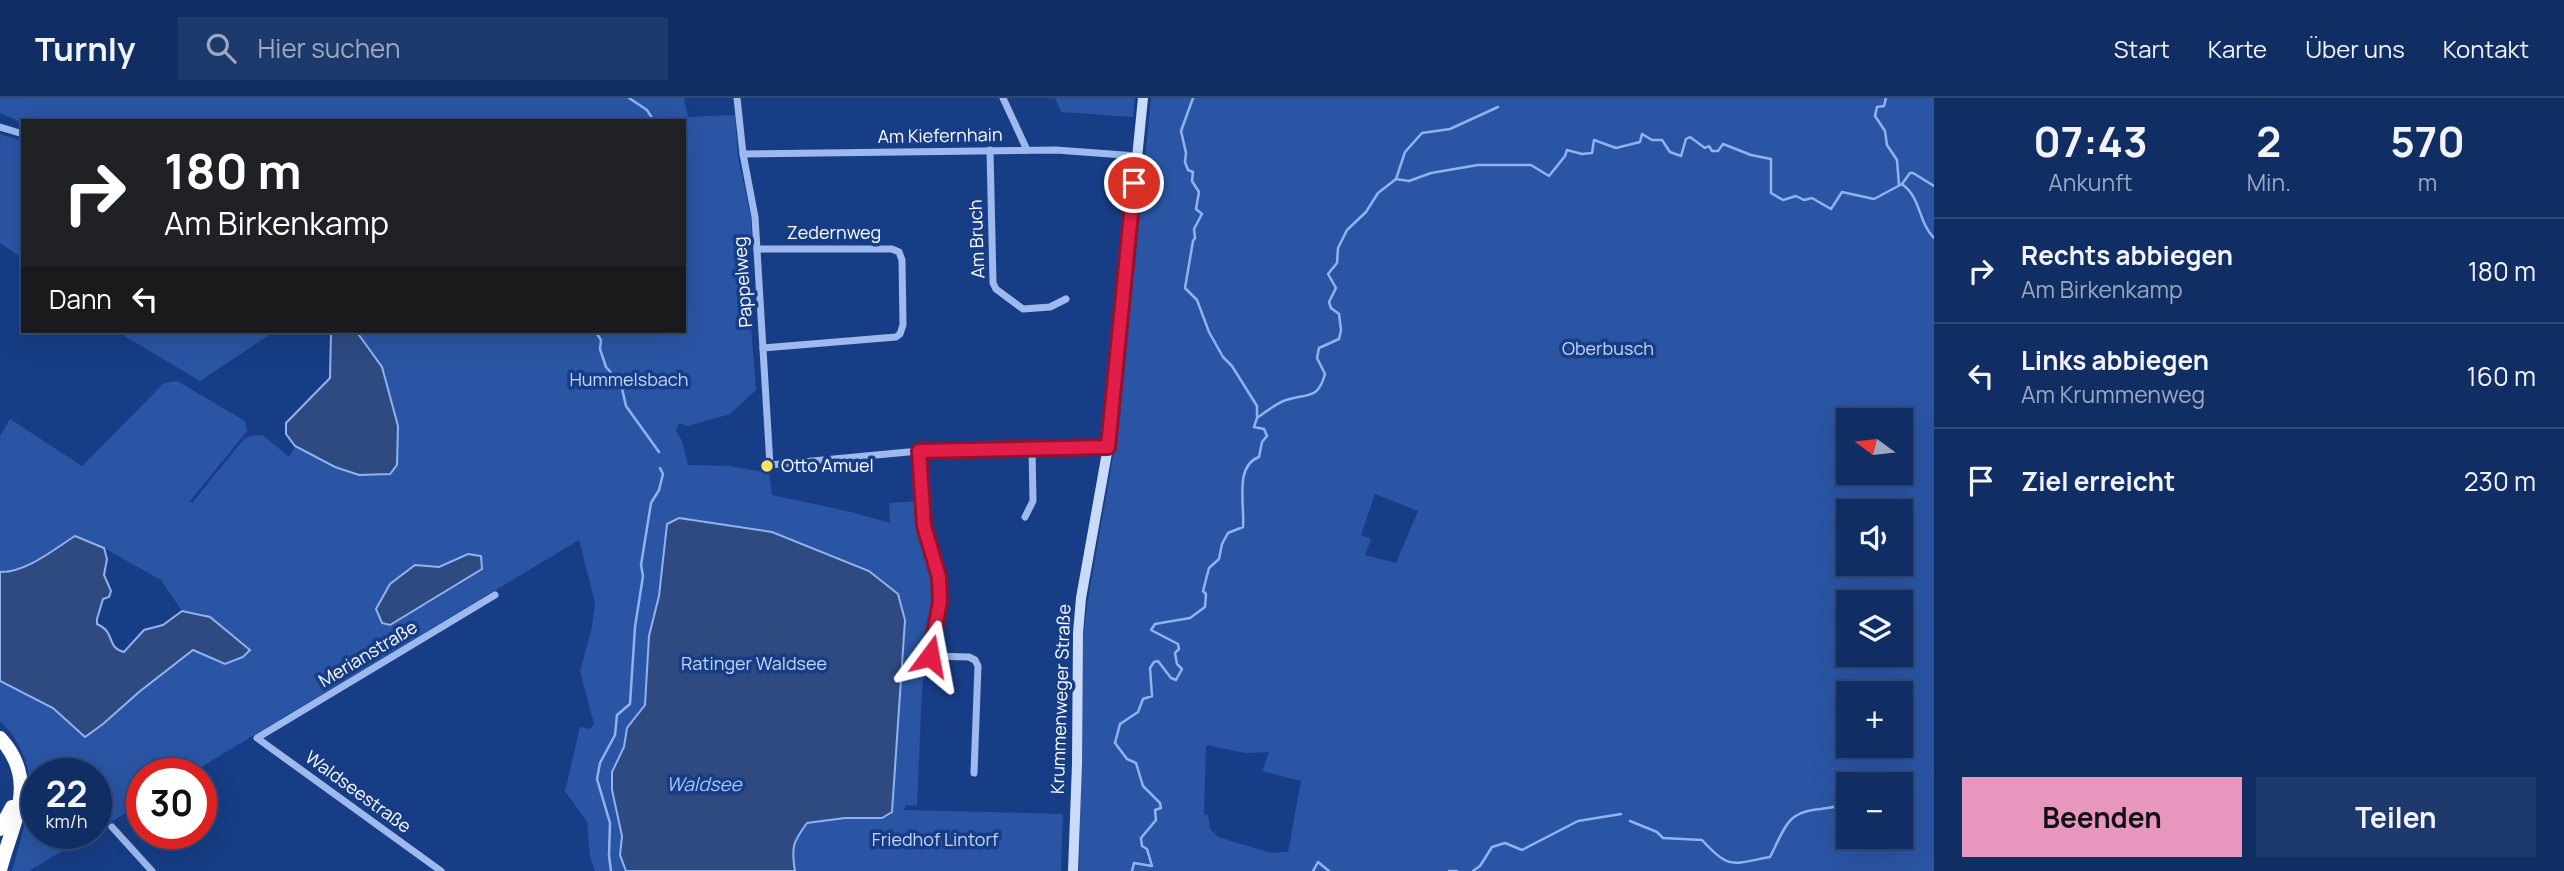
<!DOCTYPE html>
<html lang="de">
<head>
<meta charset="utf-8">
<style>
  body { margin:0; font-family:Manrope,sans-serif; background:#1e3a6d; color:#f1f3f6; height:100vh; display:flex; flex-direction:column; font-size:26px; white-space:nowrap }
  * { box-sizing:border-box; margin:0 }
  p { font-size:23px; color:#9ca8bf }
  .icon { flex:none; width:38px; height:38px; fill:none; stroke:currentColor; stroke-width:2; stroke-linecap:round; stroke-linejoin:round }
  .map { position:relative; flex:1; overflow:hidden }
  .drawer { display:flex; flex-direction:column; background:#112e64; width:630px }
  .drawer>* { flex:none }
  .top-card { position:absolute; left:21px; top:21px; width:665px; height:214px; border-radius:0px; box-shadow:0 7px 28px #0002,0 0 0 2px #304a78; background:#202124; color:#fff; overflow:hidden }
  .needle { width:46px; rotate:285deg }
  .buttons { position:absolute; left:1836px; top:310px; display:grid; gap:14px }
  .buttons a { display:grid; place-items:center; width:77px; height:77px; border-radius:0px; background:#112e64; box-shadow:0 7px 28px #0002,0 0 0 2px #304a78; font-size:35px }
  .speed { position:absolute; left:21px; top:660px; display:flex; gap:14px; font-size:35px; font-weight:700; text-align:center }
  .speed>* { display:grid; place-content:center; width:91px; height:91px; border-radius:50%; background:#112e64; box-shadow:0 7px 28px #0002,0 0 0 2px #304a78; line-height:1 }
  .speed small { font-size:18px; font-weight:400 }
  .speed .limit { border:10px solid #d22; background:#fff; color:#111 }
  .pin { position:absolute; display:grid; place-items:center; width:60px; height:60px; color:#fff; margin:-30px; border:4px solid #fff; border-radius:50%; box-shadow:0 2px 7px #0007 }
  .me { position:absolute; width:77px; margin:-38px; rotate:13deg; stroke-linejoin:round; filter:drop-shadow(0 0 5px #0008) }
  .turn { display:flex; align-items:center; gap:24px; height:147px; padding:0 28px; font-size:32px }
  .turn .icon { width:91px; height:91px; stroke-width:2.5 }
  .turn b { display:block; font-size:49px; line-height:60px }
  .then { display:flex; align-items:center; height:66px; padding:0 28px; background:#0003; gap:14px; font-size:26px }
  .eta { display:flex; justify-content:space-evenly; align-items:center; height:119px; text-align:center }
  .eta b { font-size:42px; font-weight:700; line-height:49px }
  .primary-button { display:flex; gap:14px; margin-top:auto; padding:14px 28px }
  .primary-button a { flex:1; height:80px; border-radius:0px; background:#e797bd; color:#111; font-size:28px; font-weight:700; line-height:80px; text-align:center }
  .primary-button a+a { background:#1e3a6d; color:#f1f3f6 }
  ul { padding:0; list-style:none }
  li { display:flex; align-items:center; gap:21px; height:105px; padding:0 28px; border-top:2px solid #304a78 }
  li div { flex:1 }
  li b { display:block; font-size:26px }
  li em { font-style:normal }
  header { display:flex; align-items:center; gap:42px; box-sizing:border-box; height:98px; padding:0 35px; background:#112e64; border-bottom:2px solid #304a78 }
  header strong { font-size:33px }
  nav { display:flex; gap:38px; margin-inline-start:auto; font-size:24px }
  .search { width:490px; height:63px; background:#1e3a6d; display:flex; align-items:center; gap:18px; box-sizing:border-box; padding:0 24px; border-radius:0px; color:#9ca8bf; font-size:26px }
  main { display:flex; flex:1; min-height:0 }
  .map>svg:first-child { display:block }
</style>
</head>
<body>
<header>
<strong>Turnly</strong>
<div class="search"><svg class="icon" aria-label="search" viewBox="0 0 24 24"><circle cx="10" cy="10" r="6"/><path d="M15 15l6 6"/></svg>Hier suchen</div>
<nav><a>Start</a><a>Karte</a><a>Über uns</a><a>Kontakt</a></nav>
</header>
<main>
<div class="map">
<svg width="1934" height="773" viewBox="0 0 1934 773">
  <rect width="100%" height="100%" fill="#173d86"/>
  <!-- green -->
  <g fill="#2a55a4" fill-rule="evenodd">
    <path d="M0,0H684L688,19L735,17L738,59L751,120L752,143L744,139L756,292L730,316L688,328L679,325L676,333L682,343L688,367L730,368L769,375L772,397L851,414L890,425L889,405L919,403L921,431L935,477L937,502L926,559L922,592L917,708L906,707L904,712L1063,716L1061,773H595L590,759L587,724L565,693L580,629L590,631L594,626L580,573L592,529L595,505L579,442L191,675L142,676V705L96,733V676H37V735H92L29,773H12C27,717 47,669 0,623V583L53,610L85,639L103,626L139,594L194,552L225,566L239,545L201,515L182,513L161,482L104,450L76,438C56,451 24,475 0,474V338L10,321L82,368L164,285L177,283L245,323L247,333L190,403L192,405L244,341L250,338L263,337L289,359L295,348L335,368L359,377L382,269L356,233H684V23H23V25L0,15ZM468,456L376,511L415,467L439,469Z"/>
    <path d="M1055,0H1135L1133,19L1061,14Z"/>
    <path d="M1151,0H1934V773H1079L1083,542L1087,507L1120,319L1143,64L1145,60ZM1848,322H1900V374H1848ZM1375,396L1418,413L1396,465L1365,457L1371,441L1361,437ZM1848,413H1900V466H1848ZM1848,504H1900V556H1848ZM1848,595H1900V648H1848ZM1206,647L1245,655L1269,654L1262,673L1301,683L1288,754L1271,755L1218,739L1210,731L1208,717L1204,716ZM1848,686H1900V738H1848Z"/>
    <path d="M0,36L23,43V161L0,145Z"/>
    <path d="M116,233H275L200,283Z"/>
  </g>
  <!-- water -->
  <g fill="#2e4a80" stroke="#90b3f0" stroke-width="2">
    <path d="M335,233H356L382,269L398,328L397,367L390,376L359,377L335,369L295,348L286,336V325L330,280L331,236Z"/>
    <path d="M679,420L772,434L869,473L898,496L905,522L892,714L882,720H845L807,725C793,744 791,749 795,773H626L620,757L622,738L612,692V674L624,649L627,630L645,607L649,538L659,498L667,426Z"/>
    <path d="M75,438L104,450L107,461L104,477L111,493L109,499L103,501L97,521V526C117,535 105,549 124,554L144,532L163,527L182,513L210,519L250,552L243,559L225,566L193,552L139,594L103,626L85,639L53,610L0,583V474C26,475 54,451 75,438Z"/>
    <path d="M468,456L481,458L482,471L390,527L382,525L376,511L390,486L415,467L439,469Z"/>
  </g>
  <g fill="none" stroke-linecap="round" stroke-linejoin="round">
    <!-- stream -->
    <g stroke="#90b3f0" stroke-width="2.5">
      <path d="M629,0L647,12L654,23"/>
      <path d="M1193,0L1181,33L1186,55L1185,64L1188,72L1193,74L1192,83L1199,94L1196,111L1202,116L1194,131L1195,140L1193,143L1185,190L1197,202L1209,234L1223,259L1232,268L1257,308V318"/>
      <path d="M1886,0L1884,8L1877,9L1875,18L1885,33L1887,47L1897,62L1899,87"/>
      <path d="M1396,81L1405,54L1422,35L1450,31L1498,9"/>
      <path d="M1902,86L1910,75H1913L1934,88"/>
      <path d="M595,233L601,242L600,251L606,269L621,286L626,308L659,354"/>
      <path d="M1630,723L1657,734L1663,740L1702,742C1729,772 1732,766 1770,759C1776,748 1784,726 1794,719C1810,707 1833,715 1848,702"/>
      <path d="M611,773L609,758L610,725L597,681L600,665L615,637L617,617L630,606L635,529L643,478L641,467L651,405L659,392L663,376L660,370"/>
      <path d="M1132,773L1134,765L1152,768L1147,751L1142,748L1141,740L1156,722L1155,712L1161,710L1160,705L1143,688L1136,665L1127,661L1115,645L1120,626L1138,614L1143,601L1152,598L1150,570L1154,564L1158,563L1171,580L1176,582L1182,571L1177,566L1175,555L1179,551L1178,546L1151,532L1155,526L1190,520L1205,509L1206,496L1203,493L1209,470L1219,461L1222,446L1228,435L1243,429C1245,407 1234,368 1259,359L1262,344L1267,338L1264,331L1254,329L1257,320C1266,314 1276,305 1286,302C1308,295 1318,302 1325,276L1317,260L1319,250L1339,241L1341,232L1339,216L1331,210L1329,204L1336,190L1328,176L1337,165L1338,150L1347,132L1366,114L1378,95L1396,81L1409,83L1431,75L1478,67H1531L1549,78L1565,58L1567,52L1582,56L1592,55L1594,42L1616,50L1640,44L1642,36L1652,42H1662L1670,54L1681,58L1686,41L1690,39L1705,50L1709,48L1712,53H1718L1723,46L1751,57L1771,61V95L1783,102L1796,98L1804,102L1812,100L1831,111L1842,94L1874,101L1902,86C1922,101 1917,122 1934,140"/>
      <path d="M1313,773L1318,764L1329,773"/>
      <path d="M1449,773H1457"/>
      <path d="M1473,773L1480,768L1492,749L1505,745L1522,752L1578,723L1621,716"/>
    </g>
    <!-- minor -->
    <g stroke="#9db9ed" stroke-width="7">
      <path d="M737,0L743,56L755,119L770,367L919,353L1108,349"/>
      <path d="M1003,0L1027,52"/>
      <path d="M0,29L23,36"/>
      <path d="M990,52L993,185L996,191L1023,211L1050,209L1066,201"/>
      <path d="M743,56L1056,52L1137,58"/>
      <path d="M757,151H892L899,154L902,162L903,227L900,236L896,239L763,250"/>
      <path d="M919,353L924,427L939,479L940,503L930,558L969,559L975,562L978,568L974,675"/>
      <path d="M1025,419L1033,403L1032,350"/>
      <path d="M112,729L152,773"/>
      <path d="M441,773L257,640L495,497"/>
    </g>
    <!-- secondary -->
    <path stroke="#cadaf9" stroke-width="10" d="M1073,773L1077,666L1078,535L1081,500L1108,349L1143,0"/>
    <!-- motorway -->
    <g stroke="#fff" stroke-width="14">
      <path d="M0,640C40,683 12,725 0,772"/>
      <path d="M0,731L12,709"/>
    </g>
  </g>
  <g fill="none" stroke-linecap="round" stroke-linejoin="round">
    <defs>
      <path id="route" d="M930,558L940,503L939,479L924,428L919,353L1108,349L1134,85"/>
    </defs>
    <!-- route casing -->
    <use href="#route" stroke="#92132f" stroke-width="18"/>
    <!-- route -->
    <use href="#route" stroke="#e11d48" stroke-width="12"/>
  </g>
  <!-- markers -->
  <circle fill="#ffe059" stroke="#173d86" stroke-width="2.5" cx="767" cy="368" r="7"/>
  <g text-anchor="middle" stroke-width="7" stroke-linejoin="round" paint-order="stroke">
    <!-- street labels -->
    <g font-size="18" fill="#fff" stroke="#173d86">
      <text transform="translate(940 38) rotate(-1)" y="6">Am Kiefernhain</text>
      <text x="834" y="141">Zedernweg</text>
      <text transform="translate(977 141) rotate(-92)" y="6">Am Bruch</text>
      <text transform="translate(743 184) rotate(-94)" y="6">Pappelweg</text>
      <text transform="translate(368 556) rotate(-31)" y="6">Merianstraße</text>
      <text transform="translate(1061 601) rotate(-88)" y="6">Krummenweger Straße</text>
      <text transform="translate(358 694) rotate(36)" y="6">Waldseestraße</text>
    </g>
    <!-- park labels -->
    <g font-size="18" fill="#c3d6fa" stroke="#173d86">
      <text x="1608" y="257">Oberbusch</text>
      <text x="629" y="288">Hummelsbach</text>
      <text x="754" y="572">Ratinger Waldsee</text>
      <text x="935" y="748">Friedhof Lintorf</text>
    </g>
    <!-- poi labels -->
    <g font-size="18" fill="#fff" stroke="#173d86" text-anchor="start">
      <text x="781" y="374">Otto Amuel</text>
    </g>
    <!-- water labels -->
    <g font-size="19" font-style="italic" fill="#a9c4f5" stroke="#173d86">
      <text x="704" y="693">Waldsee</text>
    </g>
  </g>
</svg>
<div class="buttons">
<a><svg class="needle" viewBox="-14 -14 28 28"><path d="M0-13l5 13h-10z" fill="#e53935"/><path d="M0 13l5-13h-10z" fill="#9ca8bf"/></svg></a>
<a><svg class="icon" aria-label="sound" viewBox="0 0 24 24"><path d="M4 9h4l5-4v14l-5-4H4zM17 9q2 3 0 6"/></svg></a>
<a><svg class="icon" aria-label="layers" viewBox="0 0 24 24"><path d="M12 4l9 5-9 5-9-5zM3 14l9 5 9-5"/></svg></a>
<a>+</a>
<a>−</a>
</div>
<div class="speed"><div>22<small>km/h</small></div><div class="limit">30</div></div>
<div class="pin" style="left:1134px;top:85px;background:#d93025"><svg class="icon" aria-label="arrive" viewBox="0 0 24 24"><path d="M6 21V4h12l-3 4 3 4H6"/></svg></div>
<svg class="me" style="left:930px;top:558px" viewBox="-20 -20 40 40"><path d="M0-17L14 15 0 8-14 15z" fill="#e11d48" stroke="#fff" stroke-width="4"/></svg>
<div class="top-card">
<div class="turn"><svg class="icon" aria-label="right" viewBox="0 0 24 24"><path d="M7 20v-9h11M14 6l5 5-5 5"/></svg><div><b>180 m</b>Am Birkenkamp</div></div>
<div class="then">Dann<svg class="icon" aria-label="left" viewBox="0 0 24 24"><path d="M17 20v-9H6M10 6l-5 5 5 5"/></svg></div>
</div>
</div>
<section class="drawer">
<div class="eta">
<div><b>07:43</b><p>Ankunft</p></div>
<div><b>2</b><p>Min.</p></div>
<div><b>570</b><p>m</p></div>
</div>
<ul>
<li><svg class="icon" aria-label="right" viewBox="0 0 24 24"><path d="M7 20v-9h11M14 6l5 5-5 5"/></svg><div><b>Rechts abbiegen</b><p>Am Birkenkamp</p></div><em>180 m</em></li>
<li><svg class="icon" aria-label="left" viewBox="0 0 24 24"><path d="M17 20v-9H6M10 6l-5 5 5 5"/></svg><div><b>Links abbiegen</b><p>Am Krummenweg</p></div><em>160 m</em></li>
<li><svg class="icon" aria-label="arrive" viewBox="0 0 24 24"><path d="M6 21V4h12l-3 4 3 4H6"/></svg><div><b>Ziel erreicht</b></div><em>230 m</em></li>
</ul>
<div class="primary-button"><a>Beenden</a><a>Teilen</a></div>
</section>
</main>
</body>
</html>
